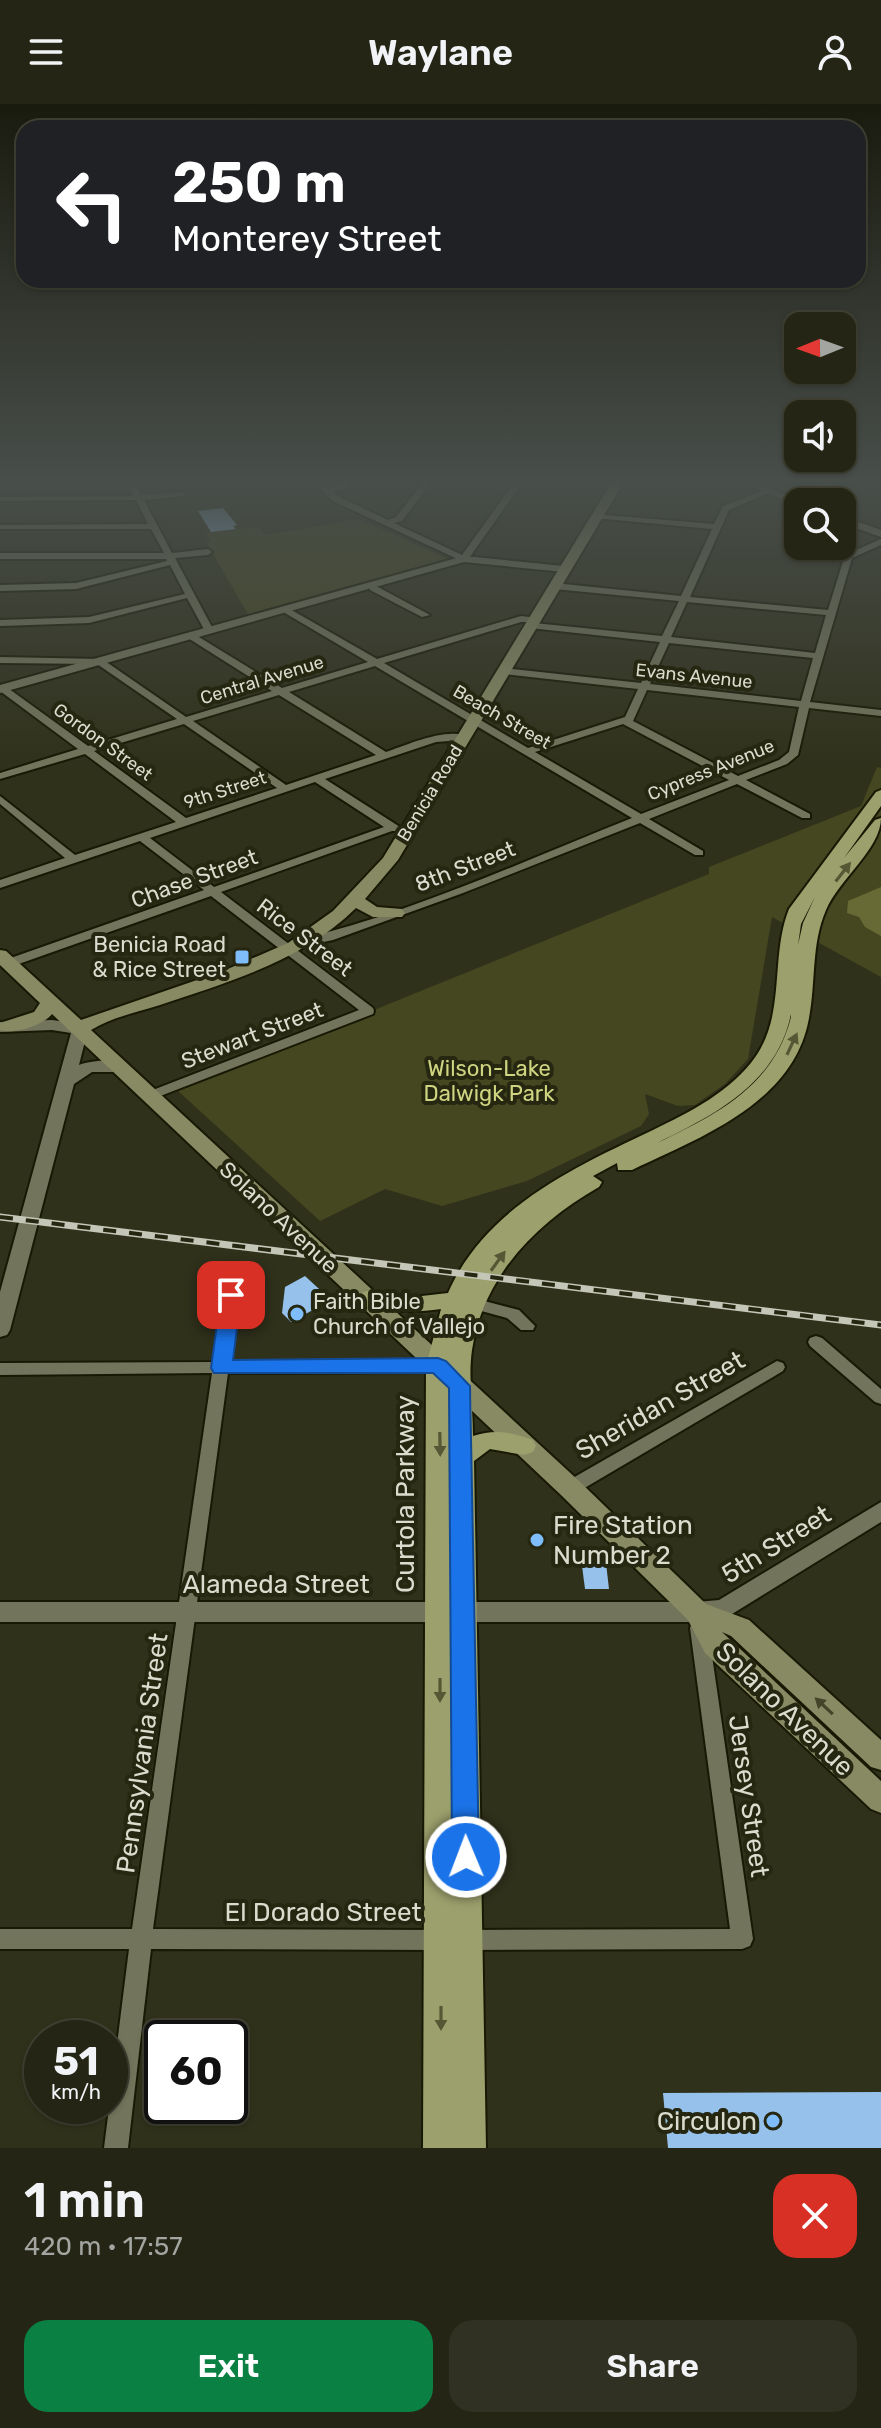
<!DOCTYPE html>
<html lang="en">
<head>
<meta charset="utf-8">
<style>
  body { margin:0; font-family:Rubik,sans-serif; background:#303122; color:#f1f3f6; height:100vh; display:flex; flex-direction:column; font-size:30px; white-space:nowrap }
  * { box-sizing:border-box; margin:0 }
  p { font-size:26px; color:#a3a5a0 }
  .icon { flex:none; width:44px; height:44px; fill:none; stroke:currentColor; stroke-width:2; stroke-linecap:round; stroke-linejoin:round }
  .map { position:relative; height:2044px; overflow:hidden }
  .details { display:flex; flex-direction:column; background:#242514; flex:1 }
  .details>* { flex:none }
  .guide { position:absolute; left:16px; top:16px; width:850px; height:168px; border-radius:24px; box-shadow:0 2px 6px #0004,0 0 0 2px #414234; background:#202124; color:#fff; overflow:hidden }
  .needle { width:52px; rotate:269deg }
  .buttons { position:absolute; left:784px; top:208px; display:grid; gap:16px }
  .buttons a { display:grid; place-items:center; width:72px; height:72px; border-radius:16px; background:#242514; box-shadow:0 2px 6px #0004,0 0 0 2px #414234; font-size:40px }
  .speed { position:absolute; left:24px; top:1916px; display:flex; gap:16px; font-size:40px; font-weight:700; text-align:center }
  .speed>* { display:grid; place-content:center; width:104px; height:104px; border-radius:50%; background:#242514; box-shadow:0 2px 6px #0004,0 0 0 2px #414234; line-height:1 }
  .speed small { font-size:20px; font-weight:400 }
  .speed .limit { border:4px solid #111; border-radius:12px; background:#fff; color:#111 }
  .pin { position:absolute; display:grid; place-items:center; width:68px; height:68px; color:#fff; margin:-34px; border-radius:16px; box-shadow:0 4px 12px #0006 }
  .me { position:absolute; width:88px; margin:-44px; rotate:359deg; stroke-linejoin:round; filter:drop-shadow(0 0 6px #0008) }
  .turn { display:flex; align-items:center; gap:28px; height:168px; padding:0 24px; font-size:36px }
  .turn .icon { width:104px; height:104px; stroke-width:2.5 }
  .turn b { display:block; font-size:56px; line-height:68px }
  .round { display:grid; place-items:center; flex:none; width:84px; height:84px; border-radius:24px; background:#303122 }
  .headline { display:flex; align-items:center; justify-content:space-between; height:136px; padding:0 24px }
  h1 { font-size:48px; font-weight:600; line-height:60px }
  .cta { display:flex; gap:16px; margin-top:auto; padding:16px 24px }
  .cta a { flex:1; height:92px; border-radius:24px; background:#0b8043; color:#fff; font-size:32px; font-weight:600; line-height:92px; text-align:center }
  .cta a+a { background:#303122; color:#f1f3f6 }
  header { display:flex; justify-content:space-between; align-items:center; height:104px; padding:0 24px; background:#242514; font-size:36px; font-weight:600 }
  .map>svg:first-child { display:block }
</style>
</head>
<body>
<header><svg class="icon" aria-label="menu" viewBox="0 0 24 24"><path d="M4 6h16M4 12h16M4 18h16"/></svg>Waylane<svg class="icon" aria-label="person" viewBox="0 0 24 24"><circle cx="12" cy="8" r="4"/><path d="M4 21q1-7 8-7t8 7"/></svg></header>
<div class="map">
<svg width="881" height="2044" viewBox="0 0 881 2044">
  <rect width="100%" height="100%" fill="#30311b"/>
  <!-- green -->
  <g fill="#454720">
    <path d="M359,415L450,456L249,512L206,438L210,437L206,428L259,423L265,431Z"/>
    <path d="M877,663L881,664V873L772,813L748,955L725,980L695,1001L678,1002L645,990L649,1010L641,1022L527,1077L442,1102L385,1085L320,1117L177,986L709,770V763L861,702Z"/>
  </g>
  <!-- water -->
  <path fill="#676a34" d="M881,783V832L865,823L859,813L847,809L848,797Z"/>
  <!-- building -->
  <g fill="#96c1eb">
    <path d="M223,404L237,421L233,422L236,425L211,428L198,407Z"/>
    <path d="M305,1172L331,1196L291,1218L282,1209L285,1183Z"/>
    <path d="M598,1452L606,1459L609,1485H585L581,1454Z"/>
    <path d="M881,1988V2044H668L663,1989Z"/>
  </g>
  <g fill="none" stroke-linecap="round" stroke-linejoin="round">
    <defs>
      <g id="minor">
        <path d="M125,376H133L141,391L183,388L187,390L183,392L144,396L172,449L208,445L212,448L208,451L175,454L214,527L212,529H206L187,494L89,519L0,522V516L89,513L185,490L170,461L76,485L0,487V481L76,479L167,457L166,455H0V449H164L151,425H0V421L148,420L136,396L0,397V393L133,392Z"/>
        <path d="M310,376H319L329,385L341,380L345,376H354L347,384L333,388L339,393L388,416L396,413L425,376H433L402,417L394,419L462,451L516,376H524L467,457L464,458L333,397Z"/>
        <path d="M589,376H617L619,378L615,380Z"/>
        <path d="M822,376H830L823,398H815Z"/>
        <path d="M766,385L773,387L729,406L690,493L828,506L845,451L881,435V441L852,454L810,598L881,606V612L809,604L798,651L787,660L746,676L810,710V714H802L737,680L649,715L703,747V751H695L640,719L463,789L333,836L301,843L297,842L295,839L297,836C409,810 524,757 632,714L375,562L289,588L386,648C406,641 449,622 468,633L463,636L436,638L325,675L400,723V727H392L221,788L373,904L374,907L373,910L150,996L145,995L143,992L145,989L359,906L211,792L13,862H5L3,859L5,856L204,786L140,737L0,784V776L65,754L0,700V692L75,751L176,718L85,650L0,675V669L78,645L0,587V582H5L88,642L177,615L97,560L0,559V553L102,555L186,613L272,587L188,534V530H194L282,584L368,558L285,509L283,507L288,504L377,555L521,512L537,514L539,516L534,519L662,532L679,497L554,485L550,482L554,479L681,492L712,425L595,414L591,412L592,410L714,420L723,402ZM687,498L826,511L815,549L671,533ZM521,518H529L525,521L530,524L660,538L641,579L503,564L498,567L503,570L638,585L625,613L528,644L384,559ZM669,539L813,554L801,597L650,580ZM647,586L799,603L789,648L779,656L738,672L633,617ZM279,591L376,651L286,681L193,617ZM184,620L277,684L186,714L94,647ZM623,620L729,676L641,710L535,648ZM315,678L384,723L214,783L150,734Z"/>
        <path d="M370,482H376L430,511L422,513L370,486Z"/>
        <path d="M234,1162L239,1163L242,1167L230,1258L438,1256L444,1258L446,1262L444,1266L438,1268L228,1269L153,1825L440,1826L448,1829L451,1836L448,1843L440,1846L151,1845L128,2044H104L129,1845H0V1825H132L212,1269L0,1271V1259L213,1258L226,1167L229,1163Z"/>
        <path d="M469,1193L519,1206L535,1222L533,1226H521L507,1214L463,1202L461,1198L463,1194Z"/>
        <path d="M816,1232L822,1234L881,1285V1300L875,1298L810,1242L808,1238L810,1234Z"/>
        <path d="M777,1257L783,1259L785,1263L783,1267L576,1389L570,1391L564,1389L561,1384L564,1379Z"/>
        <path d="M699,1516L706,1519L708,1524L753,1835L750,1842L742,1845L465,1846L457,1843L454,1836L457,1829L465,1826L730,1825L690,1524L692,1519Z"/>
      </g>
      <g id="tertiary">
        <path d="M736,376H750L803,398L794,400Z"/>
        <path d="M842,412L881,426V433L842,419Z"/>
        <path d="M464,452L564,462L570,465L564,468L464,458L0,589V581Z"/>
        <path d="M52,916L80,920L88,925L79,961C92,956 118,954 129,963L120,968H92L74,980L10,1226L7,1231L0,1233V1188L71,929L52,926L0,928V918Z"/>
        <path d="M881,1398V1418L724,1515L697,1518H0V1498H697L719,1496Z"/>
      </g>
      <g id="secondary">
        <path d="M0,376H8L0,382Z"/>
        <path d="M613,376H625L398,756L365,795L377,803L402,805L405,809L402,813H373L356,804C304,856 229,878 160,901C137,908 113,913 91,926L579,1377L706,1500L749,1516L881,1636V1666L871,1663L731,1532L722,1528L881,1677V1709L871,1705L705,1549L688,1516L561,1391L52,910C44,921 13,931 0,926V919L34,908L40,899L0,861V846L6,847L81,916L223,867L288,839L333,807L383,754Z"/>
      </g>
      <path id="primary" d="M881,686V702L844,754L875,716L881,714C881,745 839,775 826,806C811,840 816,878 809,914C794,999 701,1033 632,1066H618L617,1059L593,1072L602,1078L599,1083C537,1118 483,1172 472,1246C468,1273 473,1304 473,1332C495,1325 511,1328 533,1336L536,1342L533,1348L524,1351L490,1345L474,1357L486,2044H423L426,1262L441,1205C413,1209 386,1208 359,1200L356,1195L359,1190L367,1187L413,1193L448,1189C485,1104 573,1064 653,1026C690,1008 732,987 756,952C786,908 770,852 789,805L876,688ZM815,793L803,819L798,841L801,820ZM791,910V913C774,982 716,1011 657,1039C715,1011 777,979 791,910Z"/>
    </defs>
    <!-- minor casing -->
    <use href="#minor" stroke="#181904" stroke-width="4"/>
    <!-- tertiary casing -->
    <use href="#tertiary" stroke="#181904" stroke-width="4"/>
    <!-- secondary casing -->
    <use href="#secondary" stroke="#181904" stroke-width="4"/>
    <!-- primary casing -->
    <use href="#primary" stroke="#181904" stroke-width="4"/>
    <!-- minor -->
    <use href="#minor" fill="#72745b" fill-rule="evenodd"/>
    <!-- tertiary -->
    <use href="#tertiary" fill="#72745b" fill-rule="evenodd"/>
    <!-- secondary -->
    <use href="#secondary" fill="#878a63" fill-rule="evenodd"/>
    <!-- primary -->
    <use href="#primary" fill="#9ca06c" fill-rule="evenodd"/>
    <defs>
      <path id="rail" d="M0,1113L881,1221"/>
    </defs>
    <!-- rail casing -->
    <use href="#rail" stroke="#c4c6b7" stroke-width="7"/>
    <!-- rail -->
    <use href="#rail" stroke="#262711" stroke-width="4" stroke-dasharray="13" stroke-linecap="butt"/>
  </g>
  <!-- one-way arrows -->
  <defs><path id="oneway-solid" d="M-6-.8H1V-3.2L6.5 0L1 3.2V.8H-6Z" transform="scale(2)"/></defs>
  <g fill="#555735">
    <use href="#oneway-solid" transform="translate(843 768) rotate(-52)"/>
    <use href="#oneway-solid" transform="translate(792 940) rotate(-65)"/>
    <use href="#oneway-solid" transform="translate(498 1157) rotate(-54)"/>
    <use href="#oneway-solid" transform="translate(440 1340) rotate(89)"/>
    <use href="#oneway-solid" transform="translate(440 1586) rotate(90)"/>
    <use href="#oneway-solid" transform="translate(441 1914) rotate(90)"/>
  </g>
  <use fill="#43452a" href="#oneway-solid" transform="translate(824 1602) rotate(-137)"/>
  <!-- sky -->
  <linearGradient id="sky" x2="0" y2="1"><stop stop-color="#1a1b0f"/><stop offset="0.57" stop-color="#484e4a"/><stop offset="1" stop-color="#484e4a" stop-opacity="0"/></linearGradient>
  <rect width="881" height="662" fill="url(#sky)"/>
  <!-- route -->
  <path fill="#1a73e8" stroke="#114b97" stroke-width="2" d="M231,1185L241,1191L233,1256L438,1254L446,1257L470,1282L479,1753L475,1762L466,1765L456,1762L452,1753L449,1284L433,1269H214L211,1264L221,1191Z"/>
  <!-- markers -->
  <g fill="#7ebdf9" stroke="#262711" stroke-width="3">
    <rect x="234" y="845" width="16" height="16" rx="4"/>
    <circle cx="297" cy="1210" r="8"/>
    <circle cx="537" cy="1436" r="8"/>
    <circle cx="773" cy="2017" r="8"/>
  </g>
  <g text-anchor="middle" stroke-width="8" stroke-linejoin="round" paint-order="stroke">
    <!-- far-street labels -->
    <g font-size="18" fill="#dadcce" stroke="#262711">
      <text transform="translate(694 572) rotate(6)" y="6">Evans Avenue</text>
      <text transform="translate(262 576) rotate(-17)" y="6">Central Avenue</text>
      <text transform="translate(502 613) rotate(30)" y="6">Beach Street</text>
      <text transform="translate(103 638) rotate(36)" y="6">Gordon Street</text>
      <text transform="translate(711 666) rotate(-22)" y="6">Cypress Avenue</text>
      <text transform="translate(225 686) rotate(-18)" y="6">9th Street</text>
      <text transform="translate(430 689) rotate(-59)" y="6">Benicia Road</text>
    </g>
    <!-- street labels -->
    <g font-size="22" fill="#dadcce" stroke="#262711">
      <text transform="translate(465 762) rotate(-21)" y="8">8th Street</text>
      <text transform="translate(194 774) rotate(-20)" y="8">Chase Street</text>
      <text transform="translate(305 833) rotate(37)" y="8">Rice Street</text>
      <text transform="translate(252 931) rotate(-21)" y="8">Stewart Street</text>
      <text transform="translate(279 1113) rotate(43)" y="8">Solano Avenue</text>
    </g>
    <!-- poi labels -->
    <g font-size="22" fill="#dadcce" stroke="#262711" text-anchor="end">
      <text x="226" y="848">Benicia Road<tspan x="226" dy="25">&amp; Rice Street</tspan></text>
      <text x="313" y="1205" text-anchor="start">Faith Bible<tspan x="313" dy="25">Church of Vallejo</tspan></text>
    </g>
    <!-- park labels -->
    <g font-size="22" fill="#cfd481" stroke="#262711">
      <text x="489" y="972">Wilson-Lake<tspan x="489" dy="25">Dalwigk Park</tspan></text>
    </g>
    <!-- near-street labels -->
    <g font-size="26" fill="#dadcce" stroke="#262711">
      <text transform="translate(660 1301) rotate(-30)" y="9">Sheridan Street</text>
      <text transform="translate(405 1390) rotate(-90)" y="9">Curtola Parkway</text>
      <text transform="translate(776 1440) rotate(-32)" y="9">5th Street</text>
      <text x="276" y="1489">Alameda Street</text>
      <text transform="translate(785 1605) rotate(44)" y="9">Solano Avenue</text>
      <text transform="translate(142 1649) rotate(-82)" y="9">Pennsylvania Street</text>
      <text transform="translate(749 1692) rotate(82)" y="9">Jersey Street</text>
      <text x="323" y="1817">El Dorado Street</text>
    </g>
    <!-- near-poi labels -->
    <g font-size="26" fill="#dadcce" stroke="#262711" text-anchor="start">
      <text x="553" y="1430">Fire Station<tspan x="553" dy="30">Number 2</tspan></text>
      <text x="757" y="2026" text-anchor="end">Circulon</text>
    </g>
  </g>
</svg>
<div class="buttons">
<a><svg class="needle" viewBox="-14 -14 28 28"><path d="M0-13l5 13h-10z" fill="#e53935"/><path d="M0 13l5-13h-10z" fill="#a3a5a0"/></svg></a>
<a><svg class="icon" aria-label="sound" viewBox="0 0 24 24"><path d="M4 9h4l5-4v14l-5-4H4zM17 9q2 3 0 6"/></svg></a>
<a><svg class="icon" aria-label="search" viewBox="0 0 24 24"><circle cx="10" cy="10" r="6"/><path d="M15 15l6 6"/></svg></a>
</div>
<div class="speed"><div>51<small>km/h</small></div><div class="limit">60</div></div>
<div class="pin" style="left:231px;top:1191px;background:#d93025"><svg class="icon" aria-label="arrive" viewBox="0 0 24 24"><path d="M6 21V4h12l-3 4 3 4H6"/></svg></div>
<svg class="me" style="left:466px;top:1753px" viewBox="-20 -20 40 40"><circle r="17" fill="#1a73e8" stroke="#fff" stroke-width="3"/><path d="M0-11L8 9 0 5-8 9z" fill="#fff"/></svg>
<div class="guide">
<div class="turn"><svg class="icon" aria-label="left" viewBox="0 0 24 24"><path d="M17 20v-9H6M10 6l-5 5 5 5"/></svg><div><b>250 m</b>Monterey Street</div></div>
</div>
</div>
<section class="details">
<div class="headline"><div><h1>1 min</h1><p>420 m · 17:57</p></div><a class="round" style="background:#d93025;color:#fff"><svg class="icon" aria-label="close" viewBox="0 0 24 24"><path d="M6 6l12 12M18 6L6 18"/></svg></a></div>
<div class="cta"><a>Exit</a><a>Share</a></div>
</section>
</body>
</html>
